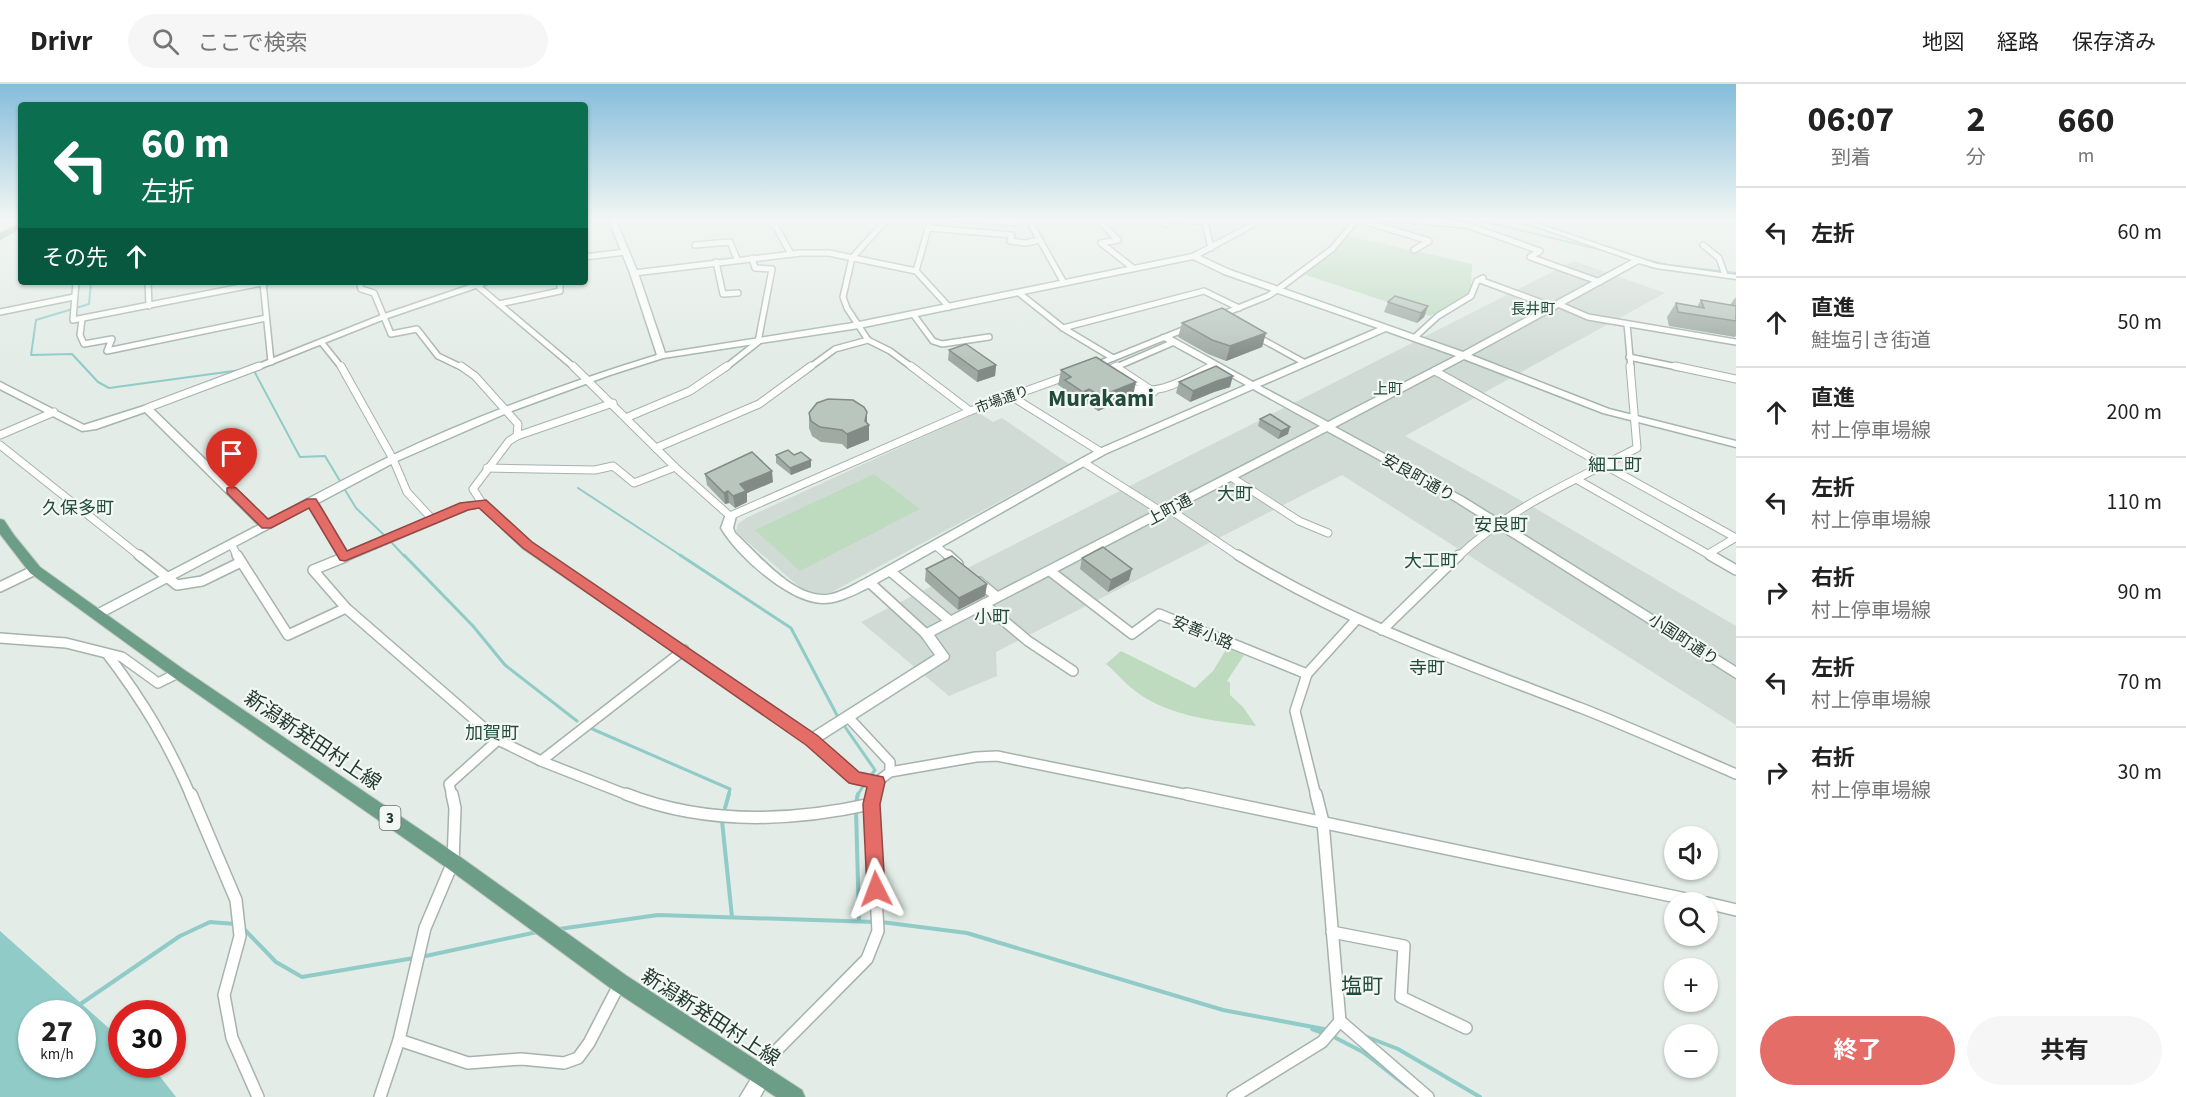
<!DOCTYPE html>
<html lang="ja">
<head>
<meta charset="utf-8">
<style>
  body { margin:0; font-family:"Source Sans 3","Noto Sans JP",sans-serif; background:#f6f6f6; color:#222; height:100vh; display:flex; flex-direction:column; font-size:22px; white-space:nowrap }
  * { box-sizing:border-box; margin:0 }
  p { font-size:20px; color:#767676 }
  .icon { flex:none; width:33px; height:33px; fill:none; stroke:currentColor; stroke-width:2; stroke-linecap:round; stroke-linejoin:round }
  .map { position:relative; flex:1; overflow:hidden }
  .panel { display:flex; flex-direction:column; background:#fff; width:450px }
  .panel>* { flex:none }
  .hud { position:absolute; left:18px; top:18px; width:570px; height:183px; border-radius:6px; box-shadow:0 2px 4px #0004; background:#0b6e4f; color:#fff; overflow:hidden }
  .controls { position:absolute; left:1664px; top:742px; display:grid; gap:12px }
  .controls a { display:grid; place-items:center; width:54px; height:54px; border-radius:50%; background:#fff; box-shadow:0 2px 4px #0004; font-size:30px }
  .speed { position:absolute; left:18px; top:916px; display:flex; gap:12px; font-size:30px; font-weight:700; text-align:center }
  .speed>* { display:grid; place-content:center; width:78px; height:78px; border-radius:50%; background:#fff; box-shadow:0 2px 4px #0004; line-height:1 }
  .speed small { font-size:15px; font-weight:400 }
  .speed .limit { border:9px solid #d22; background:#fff; color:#111 }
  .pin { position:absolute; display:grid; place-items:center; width:51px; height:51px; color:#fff; margin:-62px -26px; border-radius:50% 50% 50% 0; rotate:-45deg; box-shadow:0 0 6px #0007 }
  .pin .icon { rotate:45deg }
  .me { position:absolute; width:66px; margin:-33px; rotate:357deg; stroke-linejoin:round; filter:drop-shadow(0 0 4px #0008) }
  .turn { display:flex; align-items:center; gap:21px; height:126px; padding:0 24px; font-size:27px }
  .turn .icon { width:78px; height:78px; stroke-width:2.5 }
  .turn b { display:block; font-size:42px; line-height:51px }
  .then { display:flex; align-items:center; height:57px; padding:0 24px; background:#0003; gap:12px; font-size:22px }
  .eta { display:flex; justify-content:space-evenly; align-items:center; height:102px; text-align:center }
  .eta b { font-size:36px; font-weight:700; line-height:42px }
  .button { display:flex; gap:12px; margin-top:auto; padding:12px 24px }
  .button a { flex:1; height:69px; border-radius:36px; background:#e56d68; color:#fff; font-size:24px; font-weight:700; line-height:69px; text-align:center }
  .button a+a { background:#f6f6f6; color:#222 }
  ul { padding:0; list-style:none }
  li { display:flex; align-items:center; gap:18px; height:90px; padding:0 24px; border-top:2px solid #e0e0e0 }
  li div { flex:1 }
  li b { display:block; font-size:22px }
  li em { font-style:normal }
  header { display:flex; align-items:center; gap:36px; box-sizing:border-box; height:84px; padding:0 30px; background:#fff; border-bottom:2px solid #e0e0e0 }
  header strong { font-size:28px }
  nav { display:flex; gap:33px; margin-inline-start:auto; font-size:21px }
  .search { width:420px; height:54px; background:#f6f6f6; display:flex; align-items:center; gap:15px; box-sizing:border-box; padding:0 21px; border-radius:33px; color:#767676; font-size:22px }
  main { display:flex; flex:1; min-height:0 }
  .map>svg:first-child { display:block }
</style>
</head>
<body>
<header>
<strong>Drivr</strong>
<div class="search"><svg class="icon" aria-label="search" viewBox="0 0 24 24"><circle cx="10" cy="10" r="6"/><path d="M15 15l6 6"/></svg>ここで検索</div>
<nav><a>地図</a><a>経路</a><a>保存済み</a></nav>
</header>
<main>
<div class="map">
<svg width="1736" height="1013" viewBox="0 0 1736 1013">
  <rect width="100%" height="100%" fill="#e3ece6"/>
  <!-- built -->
  <g fill="#d1dbd5">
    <path d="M1574,177L1665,209L1405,352L1540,427L1736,542V641L1342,391L996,568L997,592L949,612L861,538Z"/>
    <path d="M977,328L993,338L1002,334L1069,380L830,509H811L803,506L736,448L738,440L746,434Z"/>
  </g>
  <!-- green -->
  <g fill="#bedbc0">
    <path d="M1344,151L1472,180L1471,205L1460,217L1430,232L1303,190L1329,171Z"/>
    <path d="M874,390L920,425L800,487L755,446Z"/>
    <path d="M1227,564L1244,571L1227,597L1230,599V611L1243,623L1256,642C1213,637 1163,632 1129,602C1121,595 1115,587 1106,580L1121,567L1195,604L1213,587Z"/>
  </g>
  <!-- water -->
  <path fill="#90cbc8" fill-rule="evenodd" d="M0,847L121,955L122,981H151L176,1013H0ZM32,930H82V981H32Z"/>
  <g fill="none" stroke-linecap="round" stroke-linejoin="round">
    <!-- stream-far2 -->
    <g stroke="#90cbc8" stroke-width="2">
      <path d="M1448,134L1473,135L1610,168"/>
      <path d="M1634,173L1668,181L1736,189"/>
      <path d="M91,198L89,220L36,236L31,271L72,270L98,298L109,304L241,286"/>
      <path d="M254,287L300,373L325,372L340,397"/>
      <path d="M578,404L683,473"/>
      <path d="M345,406L356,424L384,451"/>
      <path d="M392,459L405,473"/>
    </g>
    <!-- stream-far1 -->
    <g stroke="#90cbc8" stroke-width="3">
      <path d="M404,471L473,542L505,581L577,637"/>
      <path d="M680,471L791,544L839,635"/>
      <path d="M843,640L875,686L869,694"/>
      <path d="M590,644L730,705L728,712"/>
      <path d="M857,712L865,699"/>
    </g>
    <!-- stream -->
    <g stroke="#90cbc8" stroke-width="4">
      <path d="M856,719L858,710"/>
      <path d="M725,724L729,710"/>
      <path d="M856,726L859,836"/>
      <path d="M722,737L732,833"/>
      <path d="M881,838L967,849L1223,926L1329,946"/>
      <path d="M243,844L276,878L302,893L414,874"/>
      <path d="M559,845L658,831L875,838"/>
      <path d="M421,873L537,848"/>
      <path d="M79,921L180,852L210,838L235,840"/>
      <path d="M1312,945L1326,950"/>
      <path d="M1362,951L1398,965L1480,1013"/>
      <path d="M1332,952L1363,968L1408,1003"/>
    </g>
    <defs>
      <g id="street-far3">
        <path d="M765,134L776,143L791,170"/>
        <path d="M888,134L852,174L843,213L847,224L868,256L890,267L913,284"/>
        <path d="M931,134L916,187L949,223"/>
        <path d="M954,134L1017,139V134"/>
        <path d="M1097,134L1118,156L1101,159L1133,184"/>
        <path d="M1204,134L1211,164"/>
        <path d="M1386,134L1467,141L1540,167L1530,173L1600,198"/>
        <path d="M1357,135L1429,157L1414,166"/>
        <path d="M1525,138L1532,134"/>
        <path d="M1165,140L1164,135L1205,138"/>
        <path d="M1032,142L1064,199"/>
        <path d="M929,144L1012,151L1010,157L1025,159L1040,156"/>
        <path d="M695,161L730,158L737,175"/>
        <path d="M1703,161L1719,174L1725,191"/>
        <path d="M585,173L625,168"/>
        <path d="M716,178L723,210L738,209"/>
        <path d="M634,189L801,169H829L916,187"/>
        <path d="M1480,196L1553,223"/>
        <path d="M76,198L73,236L267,198"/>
        <path d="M148,198L149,222"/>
        <path d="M359,198L361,205L374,209L391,250L417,245L438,272L463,284"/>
        <path d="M473,198L575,284"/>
        <path d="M263,199L271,278"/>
        <path d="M1019,209L1063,244L1113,274"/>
        <path d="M499,220L560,207V198"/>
        <path d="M1558,220L1588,233L1736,258"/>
        <path d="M0,228L74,213"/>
        <path d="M913,230L933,257L942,260L989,253"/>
        <path d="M1218,232L1268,212L1277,206L1332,165L1358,134"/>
        <path d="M82,235L80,251L84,260L112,255L107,267L266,234"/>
        <path d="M1627,240L1631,284"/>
        <path d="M1063,244L1204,207L1239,224"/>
        <path d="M1256,252L1305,279"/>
        <path d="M1415,253L1438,232L1471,212L1477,197L1483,194"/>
        <path d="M322,259L342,284"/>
        <path d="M1629,273L1682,284"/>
        <path d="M1096,281L1190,243"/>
        <path d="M255,284L383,233L486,198"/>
        <path d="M725,284L758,258L772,185L755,184L752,174"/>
        <path d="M809,284L835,265L868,256"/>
        <path d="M1114,284L1174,258"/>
        <path d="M1209,284L1215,281"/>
      </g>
      <g id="street-far2">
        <path d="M341,282L393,375L407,408L433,436"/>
        <path d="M461,282L475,292L518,340L517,352"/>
        <path d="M573,282L675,383L730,432L970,327L1070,291"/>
        <path d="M911,282L970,327"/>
        <path d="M1675,282L1736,295"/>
        <path d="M1116,283L1154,308"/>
        <path d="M1435,287L1736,454"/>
        <path d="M1111,291L1109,286L1117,282"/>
        <path d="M1127,302C1157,315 1185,295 1212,282"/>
        <path d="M1011,312L1101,368"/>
        <path d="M147,324L259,282"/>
        <path d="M628,333L690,307L727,282"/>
        <path d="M0,351L54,328"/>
        <path d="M0,361L141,473"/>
        <path d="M656,364L759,320L811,282"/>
        <path d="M1083,378L1162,428"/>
        <path d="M487,384L595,386L613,382L634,399L675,383"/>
        <path d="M1231,393L1299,437L1328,449"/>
        <path d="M1576,395L1713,473"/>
        <path d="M482,419L473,405L509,357L517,352L613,319"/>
        <path d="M1169,425L1240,473"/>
        <path d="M231,460L238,473"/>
        <path d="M935,461L949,473"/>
        <path d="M1708,470L1735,454"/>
        <path d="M1458,473C1508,424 1576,396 1637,364L1630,282"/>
      </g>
      <g id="street-far1">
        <path d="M139,471L177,501L202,497L241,478"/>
        <path d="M237,471L288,551L346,524"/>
        <path d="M948,471L958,480"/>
        <path d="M1238,471C1346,538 1464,579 1581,624C1634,645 1685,668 1736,690"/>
        <path d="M1710,471L1736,486"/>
        <path d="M345,473L313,486L346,524L498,656L541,677L630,712"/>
        <path d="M890,487L950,537"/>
        <path d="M1050,487L1132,550L1159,530L1307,590L1356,536"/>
        <path d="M869,498L926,550"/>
        <path d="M979,498L997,513"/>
        <path d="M0,503L35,486"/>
        <path d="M984,520L1028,557L1073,587"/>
        <path d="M1382,546L1459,471"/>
        <path d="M0,554L66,559L122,573L158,599L178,589"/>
        <path d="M108,571C143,617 168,659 191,712"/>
        <path d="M1307,590L1295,627L1316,712"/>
        <path d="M848,633L890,678V688"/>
        <path d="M812,656L855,695L877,698L890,688L976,673L997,672L1194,712"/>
        <path d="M541,677L684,566"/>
        <path d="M452,712L449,700L498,656"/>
        <path d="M873,712L877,698"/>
      </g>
      <g id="street">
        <path d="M191,710L236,816L240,852L224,911L232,954L258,1013"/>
        <path d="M626,710C705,741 790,738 871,720"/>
        <path d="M1187,710L1705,819"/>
        <path d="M1707,819L1736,826"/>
        <path d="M1332,848L1404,862L1401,913L1466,944"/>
        <path d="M1340,937L1428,1013"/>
        <path d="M399,956L468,979L521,975L564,979L578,974L589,959L620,899"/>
        <path d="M763,991L770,973L867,875L878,847L871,720L874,710"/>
        <path d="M380,1013L399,956L425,844L453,778L455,724L452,710"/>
        <path d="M1233,1013L1322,958L1340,937L1323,738L1316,710"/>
      </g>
      <g id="secondary">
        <path d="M608,134H615L638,189L665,269L859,238L1192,170L1261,134H1270L1200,172L1230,186L1463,268L1632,176L1512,134H1521L1657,180L1736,191V195L1656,184L1639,179L1471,271L1609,325L1736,357V363L1603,329L1464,275L1335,343L1463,413L1736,583V594L1455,417L1327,347L934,551L949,572L948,575L812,662L523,464L480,423L468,425L345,477L341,476L309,423L102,533H94L92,530L94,527L259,441L145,328L96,345L82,347L0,305V298L84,341L144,322H150L268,436C308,415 348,393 389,373C475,332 566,299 657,271L630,189ZM1193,175L1224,190L1378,244L1253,298L1168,251H1162V255L1246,301L1097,366L865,495C853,501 839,510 826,511C792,513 758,470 735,449L733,444L736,432L734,430H726L721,444C737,472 791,520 824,519C839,519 855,510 868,504L1105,370L1253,305L1320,342L922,547L920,550L935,571L812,649L531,458L486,417L461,420L347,468L318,419L397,377L509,328L610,291L663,274L859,244ZM1386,247L1456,272L1328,338L1260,302Z"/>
        <path d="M763,982L769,985L772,991L760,1013H740L757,985Z"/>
      </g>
      <g id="primary">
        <path d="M21,138V144L0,156V149Z"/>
        <path d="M0,435L4,436L14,451L40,483L183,585L459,772L627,892L802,1006L805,1013H776L613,906L447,784L173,593L30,489L0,450Z"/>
      </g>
    </defs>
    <!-- street-far3 casing -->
    <use href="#street-far3" stroke="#a6b3ac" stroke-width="8"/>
    <!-- street-far2 casing -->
    <use href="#street-far2" stroke="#a6b3ac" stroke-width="9"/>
    <!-- street-far1 casing -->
    <use href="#street-far1" stroke="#a6b3ac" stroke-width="12"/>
    <!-- street casing -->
    <use href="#street" stroke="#a6b3ac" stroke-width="14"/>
    <!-- secondary casing -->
    <use href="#secondary" stroke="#a3b6ac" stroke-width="3"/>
    <!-- primary casing -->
    <use href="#primary" stroke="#c2c8c5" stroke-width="2"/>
    <!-- street-far3 -->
    <use href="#street-far3" stroke="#fff" stroke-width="5"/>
    <!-- street-far2 -->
    <use href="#street-far2" stroke="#fff" stroke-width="7"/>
    <!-- street-far1 -->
    <use href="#street-far1" stroke="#fff" stroke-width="9"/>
    <!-- street -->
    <use href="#street" stroke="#fff" stroke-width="11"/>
    <!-- secondary -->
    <use href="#secondary" fill="#fff" fill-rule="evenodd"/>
    <!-- primary -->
    <use href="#primary" fill="#6c9d86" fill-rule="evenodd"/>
  </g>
  <!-- wall -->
  <g fill="#9faaa3">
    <path d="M1735,214H1736V251L1735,253L1669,242L1667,233L1676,219L1697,223L1701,216L1730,221Z"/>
    <path d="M1388,218L1428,222L1424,233L1417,239L1384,228Z"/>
    <path d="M1182,239L1266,249L1262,263L1226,277L1208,270L1178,253Z"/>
    <path d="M949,266L996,281L995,292L977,298L948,276Z"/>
    <path d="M1061,286L1133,312L1098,327L1087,320L1080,323L1062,311L1063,304L1058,301Z"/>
    <path d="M1179,298L1230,303L1214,308L1190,318L1176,309Z"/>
    <path d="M867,328V339L869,356L847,365L842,360L821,358L812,352L809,344V329Z"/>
    <path d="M1260,335L1288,350L1278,355L1258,342Z"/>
    <path d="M776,371H794L811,376V383L791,391L776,379Z"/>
    <path d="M705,390L773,398L747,409V418L735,424L729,419L725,420L707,401Z"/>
    <path d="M1082,474L1129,496L1108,508L1080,485Z"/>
    <path d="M926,485L987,500L985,512L958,526L925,497Z"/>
  </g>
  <!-- shaded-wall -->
  <g fill="#828b85">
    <path d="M1428,222L1424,233L1417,239L1421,229Z"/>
    <path d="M1266,249L1262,263L1226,277L1230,262Z"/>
    <path d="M996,281L995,292L977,298L978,287Z"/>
    <path d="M1233,292L1230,303L1214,308L1190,318L1193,307L1217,297Z"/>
    <path d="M1136,298L1133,312L1098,327L1101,312Z"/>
    <path d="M1089,305L1087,320L1080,323L1083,308Z"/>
    <path d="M867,328V342L869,341V356L847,365V350L865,337Z"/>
    <path d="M1290,343L1288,350L1278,355L1281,347Z"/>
    <path d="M811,376V383L791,391L790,384Z"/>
    <path d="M772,387L773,398L747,409V418L735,424L733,412L740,400Z"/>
    <path d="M728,407L729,419L725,420L724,409Z"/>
    <path d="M1132,485L1129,496L1108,508L1111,496Z"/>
    <path d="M987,500L985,512L958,526L959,514Z"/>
  </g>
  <!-- building -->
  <g fill="#b9c6be" stroke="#828b85" stroke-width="1.5">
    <path d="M1395,212L1428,222L1421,229L1388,218Z"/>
    <path d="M1701,216L1736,222V237L1678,228L1676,219L1704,224Z"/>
    <path d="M1222,224L1266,249L1230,262L1212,256L1182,239Z"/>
    <path d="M966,260L996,281L978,287L949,266Z"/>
    <path d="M1096,273L1136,298L1101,312L1089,305L1083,308L1065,296L1071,293L1061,286Z"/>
    <path d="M1216,282L1233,292L1217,297L1193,307L1179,298Z"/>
    <path d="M828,315L853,316L864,323L867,328L865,337L869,341L847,350L842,346L820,343L811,337L809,329L817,319Z"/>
    <path d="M1270,330L1290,343L1281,347L1260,335Z"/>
    <path d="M788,366L794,371L801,368L811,376L790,384L776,371Z"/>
    <path d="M752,368L772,387L740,400L746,407L733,412L728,407L724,409L705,390Z"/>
    <path d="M1103,463L1132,485L1111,496L1082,474Z"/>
    <path d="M952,472L987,500L959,514L926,485Z"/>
  </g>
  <!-- sky -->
  <linearGradient id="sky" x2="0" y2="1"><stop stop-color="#85bddb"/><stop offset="0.49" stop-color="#f2f6f4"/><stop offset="1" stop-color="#f2f6f4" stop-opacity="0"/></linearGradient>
  <rect width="1736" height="276" fill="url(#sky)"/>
  <!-- route -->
  <path fill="#e56d68" stroke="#954744" stroke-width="1.5" d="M232,403L236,404L268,435L307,415H316L347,467L460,419L486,416L532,458L818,652L859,688L883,693L885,698L880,720L885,805L882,811L876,813L869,811L867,805L863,720L867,703L849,699L806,661L523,464L479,424L468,426L345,477L340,476L309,424L271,444H262L227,409V404Z"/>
  <g text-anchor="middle" stroke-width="4.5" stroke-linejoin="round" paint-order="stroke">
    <!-- far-street labels -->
    <g font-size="14" fill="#243b30" stroke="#f3f8f5">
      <text transform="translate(1002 315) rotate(-20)" y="5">市場通り</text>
    </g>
    <!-- far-neighbourhood labels -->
    <g font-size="15" fill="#224c39" stroke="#f3f8f5">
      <text x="1533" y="230">長井町</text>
      <text x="1388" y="310">上町</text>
    </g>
    <!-- shield labels -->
    <rect fill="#f3f8f5" stroke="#62746b" stroke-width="1.5" x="379.5" y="722" width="21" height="24" rx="4.5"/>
    <g font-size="15" font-weight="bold" fill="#243b30">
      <text x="390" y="739">3</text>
    </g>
    <!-- street labels -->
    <g font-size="16" fill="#243b30" stroke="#f3f8f5">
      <text transform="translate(1419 393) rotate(29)" y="6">安良町通り</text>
      <text transform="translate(1169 425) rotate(-28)" y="6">上町通</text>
      <text transform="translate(1203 548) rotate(22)" y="6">安善小路</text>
      <text transform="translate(1684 555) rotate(33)" y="6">小国町通り</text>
    </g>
    <!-- neighbourhood labels -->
    <g font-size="18" fill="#224c39" stroke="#f3f8f5">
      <text x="1615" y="387">細工町</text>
      <text x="1235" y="416">大町</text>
      <text x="78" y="430">久保多町</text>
      <text x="1501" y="447">安良町</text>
      <text x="1431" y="483">大工町</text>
      <text x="992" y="539">小町</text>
      <text x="1427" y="590">寺町</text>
      <text x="492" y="655">加賀町</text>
    </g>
    <!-- near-street labels -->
    <g font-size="20" fill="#243b30" stroke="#f3f8f5">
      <text transform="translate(313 656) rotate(34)" y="7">新潟新発田村上線</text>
      <text transform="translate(711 933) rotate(33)" y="7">新潟新発田村上線</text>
    </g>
    <!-- near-neighbourhood labels -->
    <g font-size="21" fill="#224c39" stroke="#f3f8f5">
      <text x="1362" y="909">塩町</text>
    </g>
    <!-- far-town labels -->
    <g font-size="24" font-weight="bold" fill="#224c39" stroke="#f3f8f5">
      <text x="1101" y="322">Murakami</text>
    </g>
  </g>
</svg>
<div class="controls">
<a><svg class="icon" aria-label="sound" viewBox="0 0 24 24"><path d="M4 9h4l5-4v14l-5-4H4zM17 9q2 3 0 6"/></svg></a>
<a><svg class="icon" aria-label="search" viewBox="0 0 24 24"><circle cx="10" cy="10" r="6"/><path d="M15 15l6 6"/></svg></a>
<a>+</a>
<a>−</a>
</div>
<div class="speed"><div>27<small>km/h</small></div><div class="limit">30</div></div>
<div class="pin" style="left:232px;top:406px;background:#d93025"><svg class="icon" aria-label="arrive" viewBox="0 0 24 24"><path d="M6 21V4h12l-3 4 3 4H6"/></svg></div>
<svg class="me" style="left:876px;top:805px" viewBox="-20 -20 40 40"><path d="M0-17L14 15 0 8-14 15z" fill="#e56d68" stroke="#fff" stroke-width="4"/></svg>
<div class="hud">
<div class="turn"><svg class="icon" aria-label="left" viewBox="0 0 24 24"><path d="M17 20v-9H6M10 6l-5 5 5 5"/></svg><div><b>60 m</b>左折</div></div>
<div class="then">その先<svg class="icon" aria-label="ahead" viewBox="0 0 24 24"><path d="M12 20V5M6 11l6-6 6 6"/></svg></div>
</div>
</div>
<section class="panel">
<div class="eta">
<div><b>06:07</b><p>到着</p></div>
<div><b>2</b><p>分</p></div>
<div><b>660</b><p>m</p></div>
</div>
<ul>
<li><svg class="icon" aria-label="left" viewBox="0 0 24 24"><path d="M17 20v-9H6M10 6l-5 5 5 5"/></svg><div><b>左折</b></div><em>60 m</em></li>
<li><svg class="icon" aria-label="ahead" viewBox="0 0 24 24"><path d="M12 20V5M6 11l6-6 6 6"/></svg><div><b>直進</b><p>鮭塩引き街道</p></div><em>50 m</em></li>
<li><svg class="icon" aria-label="ahead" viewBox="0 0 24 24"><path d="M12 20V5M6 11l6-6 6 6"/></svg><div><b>直進</b><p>村上停車場線</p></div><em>200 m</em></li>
<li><svg class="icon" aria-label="left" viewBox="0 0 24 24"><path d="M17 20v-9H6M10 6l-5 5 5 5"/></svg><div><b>左折</b><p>村上停車場線</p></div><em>110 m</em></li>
<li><svg class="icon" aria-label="right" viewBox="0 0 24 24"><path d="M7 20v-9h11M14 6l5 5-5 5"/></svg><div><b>右折</b><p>村上停車場線</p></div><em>90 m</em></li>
<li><svg class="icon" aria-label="left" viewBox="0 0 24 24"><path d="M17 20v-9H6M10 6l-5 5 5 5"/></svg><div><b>左折</b><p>村上停車場線</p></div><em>70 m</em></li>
<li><svg class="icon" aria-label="right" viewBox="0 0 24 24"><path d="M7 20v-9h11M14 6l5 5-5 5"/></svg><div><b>右折</b><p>村上停車場線</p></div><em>30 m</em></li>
</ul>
<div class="button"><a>終了</a><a>共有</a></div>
</section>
</main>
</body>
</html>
